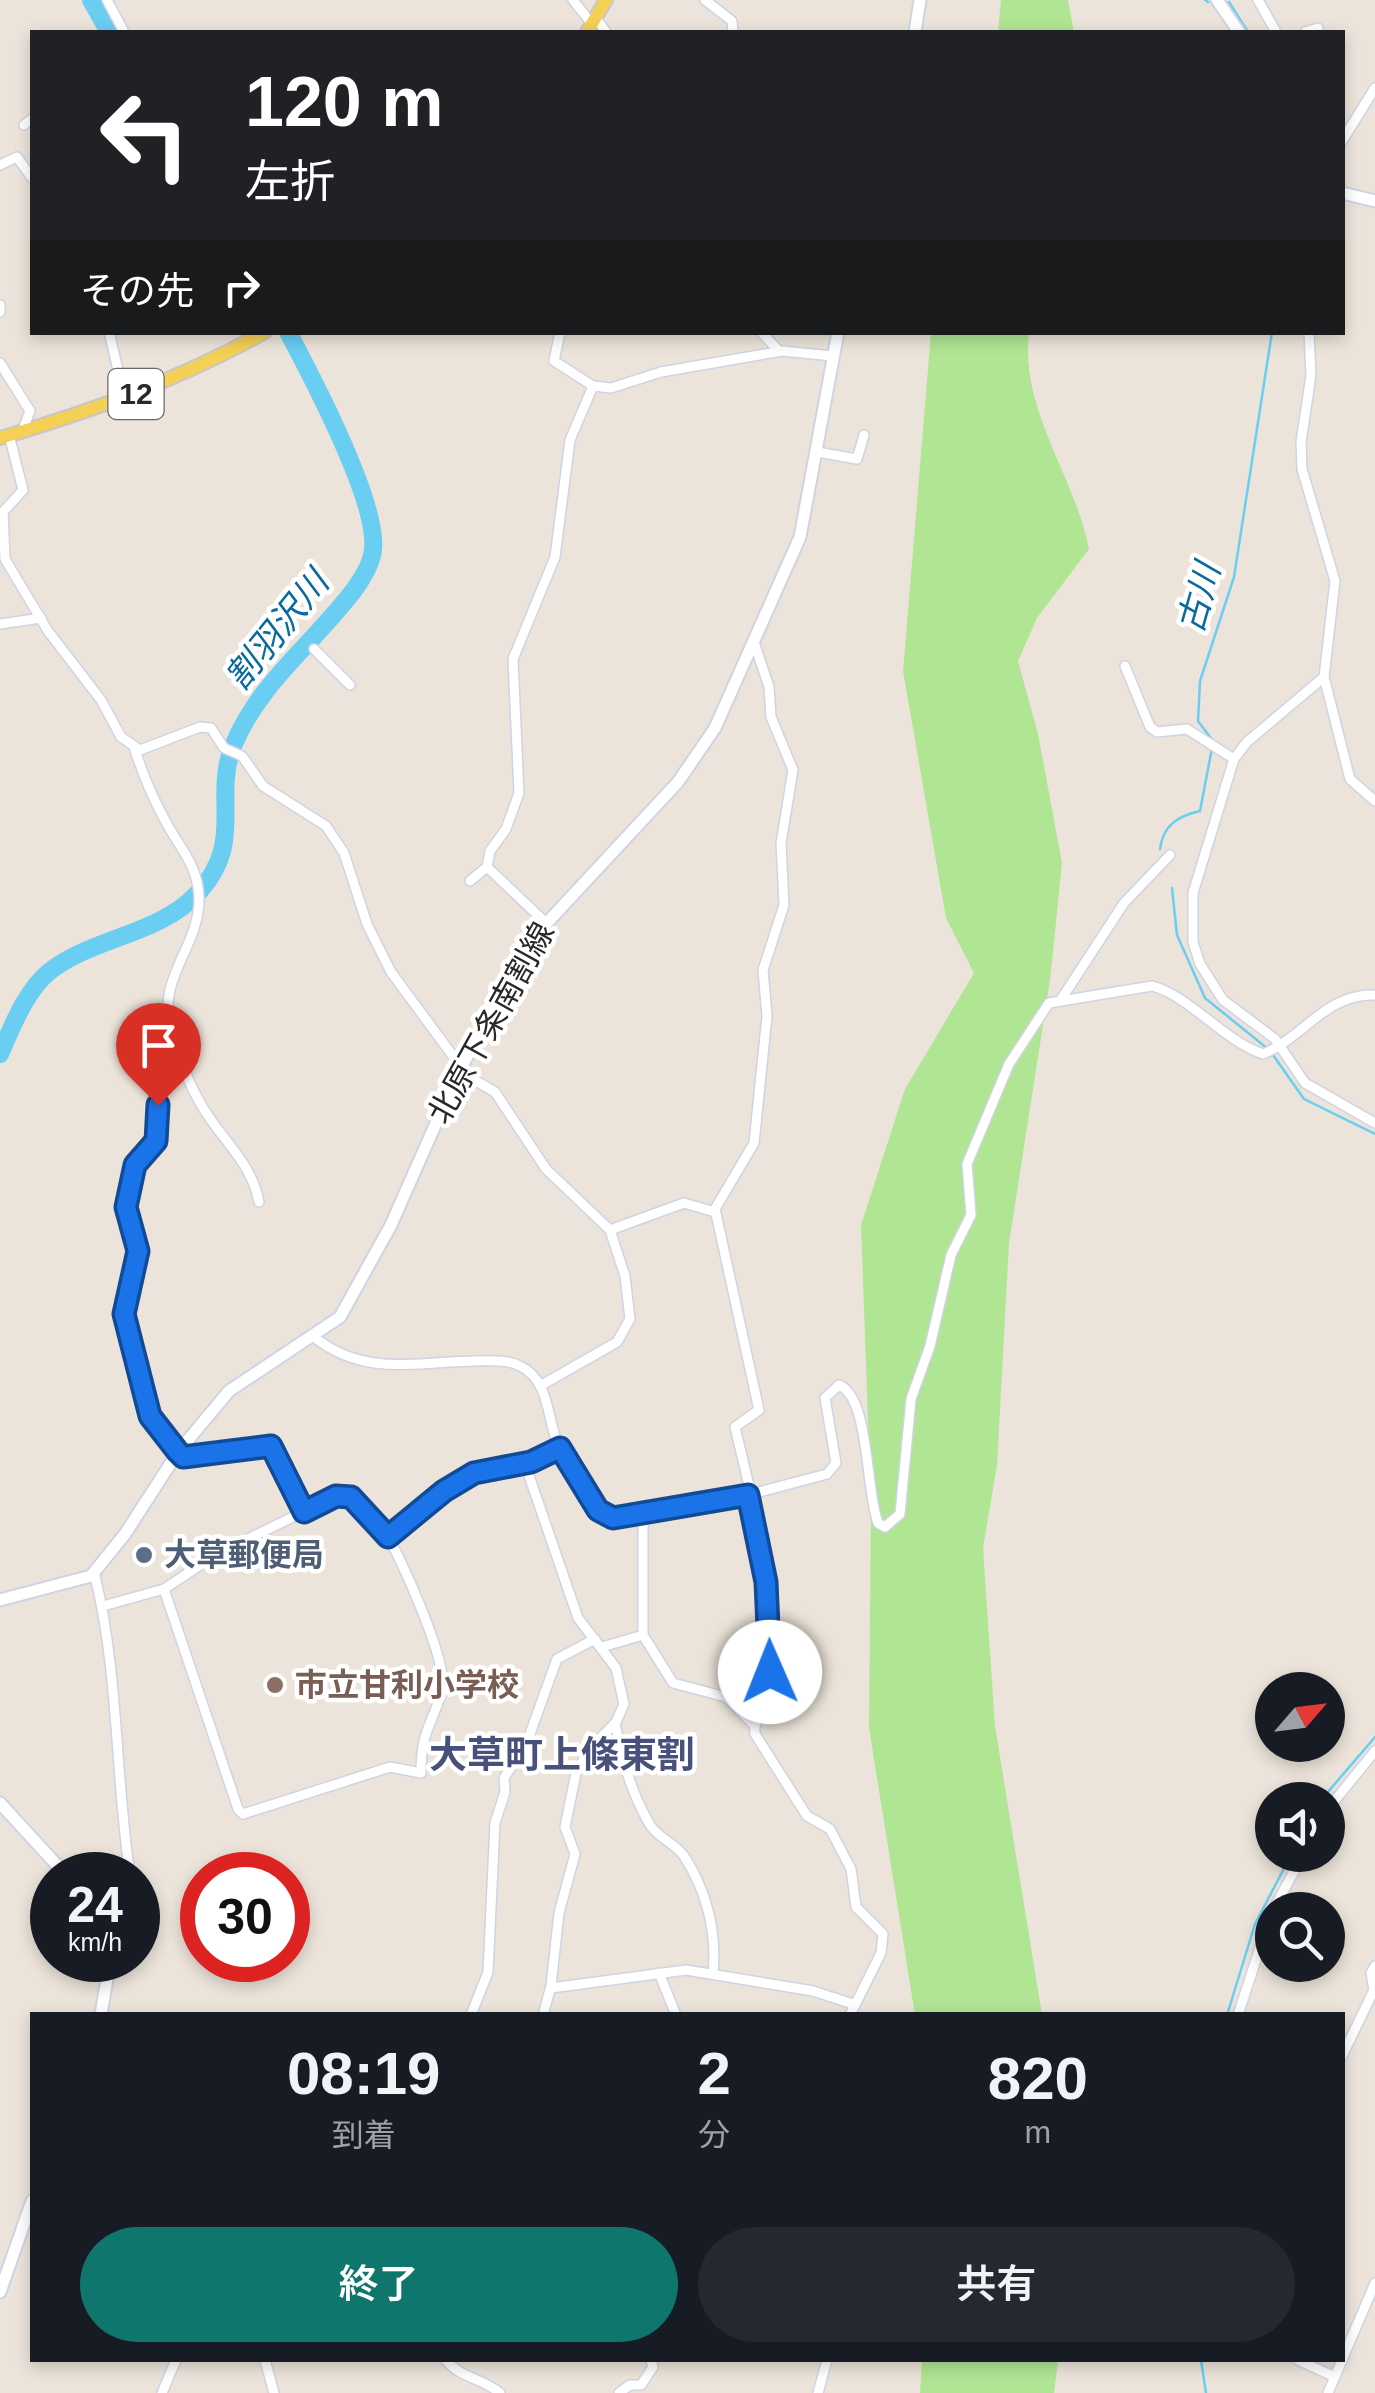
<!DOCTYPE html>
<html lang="ja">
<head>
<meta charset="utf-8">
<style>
  body { margin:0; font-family:Arial,"Noto Sans JP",sans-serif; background:#242831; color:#f1f3f6; height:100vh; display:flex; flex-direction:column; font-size:38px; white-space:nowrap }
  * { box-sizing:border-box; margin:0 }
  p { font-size:32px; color:#9ea1a6 }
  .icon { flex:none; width:55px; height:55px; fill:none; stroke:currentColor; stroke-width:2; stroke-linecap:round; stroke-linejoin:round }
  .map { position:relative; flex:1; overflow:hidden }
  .side { position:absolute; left:30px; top:2012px; width:1315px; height:350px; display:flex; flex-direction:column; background:#171b24; border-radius:0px; box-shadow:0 5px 15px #0003 }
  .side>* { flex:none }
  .hud { position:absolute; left:30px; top:30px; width:1315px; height:305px; border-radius:0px; box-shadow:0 5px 15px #0003; background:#202124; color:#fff; overflow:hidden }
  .needle { width:65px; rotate:62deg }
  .fabs { position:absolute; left:1255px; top:1672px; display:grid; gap:20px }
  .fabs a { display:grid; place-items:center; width:90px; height:90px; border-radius:50%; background:#171b24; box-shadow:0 5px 15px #0003; font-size:50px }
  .speed { position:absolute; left:30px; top:1852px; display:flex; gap:20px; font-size:50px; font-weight:700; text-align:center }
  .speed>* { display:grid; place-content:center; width:130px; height:130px; border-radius:50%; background:#171b24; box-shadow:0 5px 15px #0003; line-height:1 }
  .speed small { font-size:25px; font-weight:400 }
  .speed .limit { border:15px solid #d22; background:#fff; color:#111 }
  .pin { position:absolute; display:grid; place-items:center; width:85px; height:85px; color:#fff; margin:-102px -42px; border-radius:50% 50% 50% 0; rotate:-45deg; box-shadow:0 0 10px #0007 }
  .pin .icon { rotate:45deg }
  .me { position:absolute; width:110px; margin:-55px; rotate:359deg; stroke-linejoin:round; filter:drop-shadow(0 0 8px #0008) }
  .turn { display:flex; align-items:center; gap:35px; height:210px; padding:0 50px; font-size:45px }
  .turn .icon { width:130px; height:130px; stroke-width:2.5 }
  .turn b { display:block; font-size:70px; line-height:85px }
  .then { display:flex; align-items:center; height:95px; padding:0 50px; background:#0003; gap:20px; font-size:38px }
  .eta { display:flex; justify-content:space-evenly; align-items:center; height:170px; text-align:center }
  .eta b { font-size:60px; font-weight:600; line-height:70px }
  .action { display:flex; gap:20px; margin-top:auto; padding:20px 50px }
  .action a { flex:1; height:115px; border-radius:60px; background:#0f766e; color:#fff; font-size:40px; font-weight:600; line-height:115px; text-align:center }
  .action a+a { background:#242831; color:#f1f3f6 }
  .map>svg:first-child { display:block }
</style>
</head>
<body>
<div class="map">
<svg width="1375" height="2393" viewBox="0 0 1375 2393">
  <rect width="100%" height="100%" fill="#ece4da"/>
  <!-- green -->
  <g fill="#b0e594">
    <path d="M1001,0H1068L1074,32H998Z"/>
    <path d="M931,333H1029C1020,410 1074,474 1089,549L1037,618L1018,661L1038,734L1062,863L1050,980L1009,1243L997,1465L983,1548L995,1726L1042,2015H915L869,1728L871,1503L861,1225L905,1089L974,973L946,918L903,671Z"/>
    <path d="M922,2360H1058L1054,2393H920Z"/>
  </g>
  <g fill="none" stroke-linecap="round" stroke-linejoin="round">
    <!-- stream -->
    <g stroke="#69cef2" stroke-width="2.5">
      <path d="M1205,0L1208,2"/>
      <path d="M1229,2L1248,32"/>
      <path d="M1213,741L1198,721L1200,681L1234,577L1272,332"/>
      <path d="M1160,849C1163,825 1178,816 1200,811L1212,748"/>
      <path d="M1172,888L1177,935L1205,998L1268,1049"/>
      <path d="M1273,1055L1304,1099L1375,1134"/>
      <path d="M1321,1800L1375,1737"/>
      <path d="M1227,2015L1255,1924L1291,1855"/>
      <path d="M1201,2360L1206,2393"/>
    </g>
    <!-- river -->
    <g stroke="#69cef2" stroke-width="18">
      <path d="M91,0L109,32"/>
      <path d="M0,1054C12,1027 26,990 50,971C94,937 158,935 197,894C247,841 211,798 234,744C260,682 314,643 354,590C362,579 372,563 373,549C378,502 312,377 288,332"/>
    </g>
    <defs>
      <g id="street">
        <path d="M107,0L124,32"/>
        <path d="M573,0L592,24"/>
        <path d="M705,0L732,21L733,32"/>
        <path d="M1258,0L1276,32"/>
        <path d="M596,18L606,32"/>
        <path d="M1305,32L1318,28"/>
        <path d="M24,125L32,119"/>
        <path d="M1342,141L1375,88"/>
        <path d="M0,165L17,157L32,178"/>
        <path d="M0,305V312"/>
        <path d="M109,332L125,399"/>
        <path d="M560,332L554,361L593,386L611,388L661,372L782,351L833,356"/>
        <path d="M761,332L779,351"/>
        <path d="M1309,332L1311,375L1301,442L1302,469L1335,581L1324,677L1350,779L1375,801"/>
        <path d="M0,363L30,411L22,432"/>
        <path d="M9,435L23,490L3,512L5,559L48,631L101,700L121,737L140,750L200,727L211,728L224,748L242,756L263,786L326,826L344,853L367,924L391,972L461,1067"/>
        <path d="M817,452L857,459L864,435"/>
        <path d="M0,624L41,618"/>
        <path d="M314,649L350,685"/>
        <path d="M1125,666L1150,727L1157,732L1187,729L1234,759"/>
        <path d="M1324,677L1247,742L1234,759L1193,893V942L1200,964L1223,1000L1275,1039L1305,1083L1375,1123"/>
        <path d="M134,747C142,772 154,801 167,824C182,851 198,866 199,898C200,946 156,979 171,1028C178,1055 188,1083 202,1106C222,1141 251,1161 259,1202"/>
        <path d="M470,881L487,867"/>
        <path d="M544,921L487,867L490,851L506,829L519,793L513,659L555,557L570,440L593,386"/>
        <path d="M1062,998L1124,903L1170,855"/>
        <path d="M169,1025L163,1032L156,1141L135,1165L126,1207L137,1251L124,1313L150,1416L183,1457L271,1446L304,1512"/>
        <path d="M459,1071L495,1092L546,1169L610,1230L625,1276L630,1319L617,1342L540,1386"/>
        <path d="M610,1230L684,1203L715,1212"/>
        <path d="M314,1337C364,1377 416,1362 475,1361C489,1361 507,1359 520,1366C548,1379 547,1414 556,1439C564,1459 595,1510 613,1518L748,1495L827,1474L836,1463L825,1398L839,1385C870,1398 865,1488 878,1523L885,1527L900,1514L911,1399L930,1346L951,1255L971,1215L967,1164L1009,1064L1049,1003L1152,986C1190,996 1221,1039 1263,1054C1303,1038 1326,993 1375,995"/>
        <path d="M525,1464L578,1618L616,1668L624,1704L616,1722L589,1750L576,1773L565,1827L575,1854L559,1913L551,1986L543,2015"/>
        <path d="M751,1494L735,1427L759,1410L715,1209L754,1143L767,1016L763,970L784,905L781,843L793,770L771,717L769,687L754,642"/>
        <path d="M748,1495C764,1559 775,1625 770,1692C769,1711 753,1714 755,1734L807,1816L830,1829L851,1869L856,1907L883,1934L881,1953L850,2015"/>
        <path d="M643,1514V1635L673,1683L726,1697L753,1724"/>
        <path d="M388,1537L443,1491L474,1473L531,1462L560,1448"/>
        <path d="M94,1572C119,1671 115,1775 130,1875"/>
        <path d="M103,1606L164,1589L217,1554L336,1496L351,1497C362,1508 376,1517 384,1530C400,1555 450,1666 442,1691C431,1727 421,1731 421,1773L390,1767L243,1814L238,1809L164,1589"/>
        <path d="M602,1647L643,1635"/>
        <path d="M615,1723C622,1760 631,1792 650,1825C658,1838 675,1843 684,1856C707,1891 717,1933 713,1973"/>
        <path d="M1328,1809L1375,1751"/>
        <path d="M1273,1910L1303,1855"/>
        <path d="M659,1973L676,2015"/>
        <path d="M551,1988L686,1970L813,1991L853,2004"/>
        <path d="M471,2015L488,1972L495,1823L505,1792L504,1778L527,1742L557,1659L595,1639"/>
        <path d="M1238,2015L1272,1911"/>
        <path d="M1342,2056L1374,1990L1371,1973L1375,1966"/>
        <path d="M265,2360L274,2393"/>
        <path d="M446,2360C460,2378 482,2378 500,2393"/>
        <path d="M1298,2360L1335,2377"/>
        <path d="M1342,2360L1375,2283"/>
        <path d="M162,2393L176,2360"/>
        <path d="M619,2393L630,2385H641L653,2367L651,2360"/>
        <path d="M818,2393L827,2360"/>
        <path d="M1328,2393L1342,2360"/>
      </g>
      <g id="secondary">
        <path d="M1217,0L1239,32"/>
        <path d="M915,32L920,0"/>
        <path d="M1342,193L1375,201"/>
        <path d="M0,1600L91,1576L125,1534L178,1452L229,1391L340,1317L391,1225L459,1071L532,939L678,782L715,728L800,537L838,332"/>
        <path d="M0,1803L66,1875"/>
        <path d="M101,2015L110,1960"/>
        <path d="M0,2292L32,2201"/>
      </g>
      <g id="primary">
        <path d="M587,32L606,0"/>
        <path d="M0,438C93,411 180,379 265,332"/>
      </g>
    </defs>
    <!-- street casing -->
    <use href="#street" stroke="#cfd3e3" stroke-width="12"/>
    <!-- secondary casing -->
    <use href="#secondary" stroke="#cfd3e3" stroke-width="15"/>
    <!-- primary casing -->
    <use href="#primary" stroke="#c7c7c7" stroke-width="16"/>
    <!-- street -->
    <use href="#street" stroke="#fff" stroke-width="9"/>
    <!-- secondary -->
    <use href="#secondary" stroke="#fff" stroke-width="11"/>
    <!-- primary -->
    <use href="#primary" stroke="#f5d056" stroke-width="12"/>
  </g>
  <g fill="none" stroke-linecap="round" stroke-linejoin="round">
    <defs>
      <path id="route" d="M158,1105L156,1141L135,1165L126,1207L138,1251L124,1314L150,1416L178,1452L183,1457L271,1446L304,1512L336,1496L351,1497L388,1537L444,1491L474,1473L531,1462L560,1448L598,1510L613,1518L748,1495L766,1582L770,1672"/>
    </defs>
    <!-- route casing -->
    <use href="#route" stroke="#114b97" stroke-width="25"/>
    <!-- route -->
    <use href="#route" stroke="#1a73e8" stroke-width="18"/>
  </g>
  <!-- markers -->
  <circle fill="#5c6f8a" stroke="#fff" stroke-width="4" cx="144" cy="1555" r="10"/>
  <circle fill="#8d6e63" stroke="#fff" stroke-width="4" cx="275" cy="1685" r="10"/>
  <g text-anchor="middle" stroke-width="9" stroke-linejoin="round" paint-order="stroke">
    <!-- shield labels -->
    <rect fill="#fff" stroke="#696969" stroke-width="2.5" x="108.5" y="369" width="55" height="50" rx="8"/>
    <g font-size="30" font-weight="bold" fill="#292929">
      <text x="136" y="404">12</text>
    </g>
    <!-- street labels -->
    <g font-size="32" fill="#292929" stroke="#fff">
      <text transform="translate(491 1023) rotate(-61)" y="11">北原下条南割線</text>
    </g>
    <!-- service labels -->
    <g font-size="32" font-weight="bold" fill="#4e5e75" stroke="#fff" text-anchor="start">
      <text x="164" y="1566">大草郵便局</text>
    </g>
    <!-- education labels -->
    <g font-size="32" font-weight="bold" fill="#785e54" stroke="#fff" text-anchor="start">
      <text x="295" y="1696">市立甘利小学校</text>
    </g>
    <!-- water labels -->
    <g font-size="35" font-style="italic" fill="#096a9d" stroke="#fff">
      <text transform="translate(1199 598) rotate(-74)" y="12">古川</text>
      <text transform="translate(277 630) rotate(-51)" y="12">割羽沢川</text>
    </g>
    <!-- quarter labels -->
    <g font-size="38" font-weight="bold" fill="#48517b" stroke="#fff">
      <text x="562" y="1768">大草町上條東割</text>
    </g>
  </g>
</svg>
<div class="fabs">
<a><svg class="needle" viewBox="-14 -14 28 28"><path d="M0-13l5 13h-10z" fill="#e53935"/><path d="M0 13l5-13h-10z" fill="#9ea1a6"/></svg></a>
<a><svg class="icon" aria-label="sound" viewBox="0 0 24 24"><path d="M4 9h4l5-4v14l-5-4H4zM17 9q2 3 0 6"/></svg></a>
<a><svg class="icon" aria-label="search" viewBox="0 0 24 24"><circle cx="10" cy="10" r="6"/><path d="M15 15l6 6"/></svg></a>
</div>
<div class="speed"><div>24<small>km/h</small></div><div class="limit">30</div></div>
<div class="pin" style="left:158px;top:1105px;background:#d93025"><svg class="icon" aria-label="arrive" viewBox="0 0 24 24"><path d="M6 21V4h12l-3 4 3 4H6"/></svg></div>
<svg class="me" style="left:770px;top:1672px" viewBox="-20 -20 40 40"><circle r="19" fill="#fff"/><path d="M0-13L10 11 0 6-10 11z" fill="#1a73e8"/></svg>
<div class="hud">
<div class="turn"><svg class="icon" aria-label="left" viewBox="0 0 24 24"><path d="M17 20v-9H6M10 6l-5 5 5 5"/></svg><div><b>120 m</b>左折</div></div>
<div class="then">その先<svg class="icon" aria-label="right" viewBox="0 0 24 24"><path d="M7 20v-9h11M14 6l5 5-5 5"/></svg></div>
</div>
<section class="side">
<div class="eta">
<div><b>08:19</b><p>到着</p></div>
<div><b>2</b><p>分</p></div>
<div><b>820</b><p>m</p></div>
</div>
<div class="action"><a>終了</a><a>共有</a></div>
</section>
</div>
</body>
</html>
